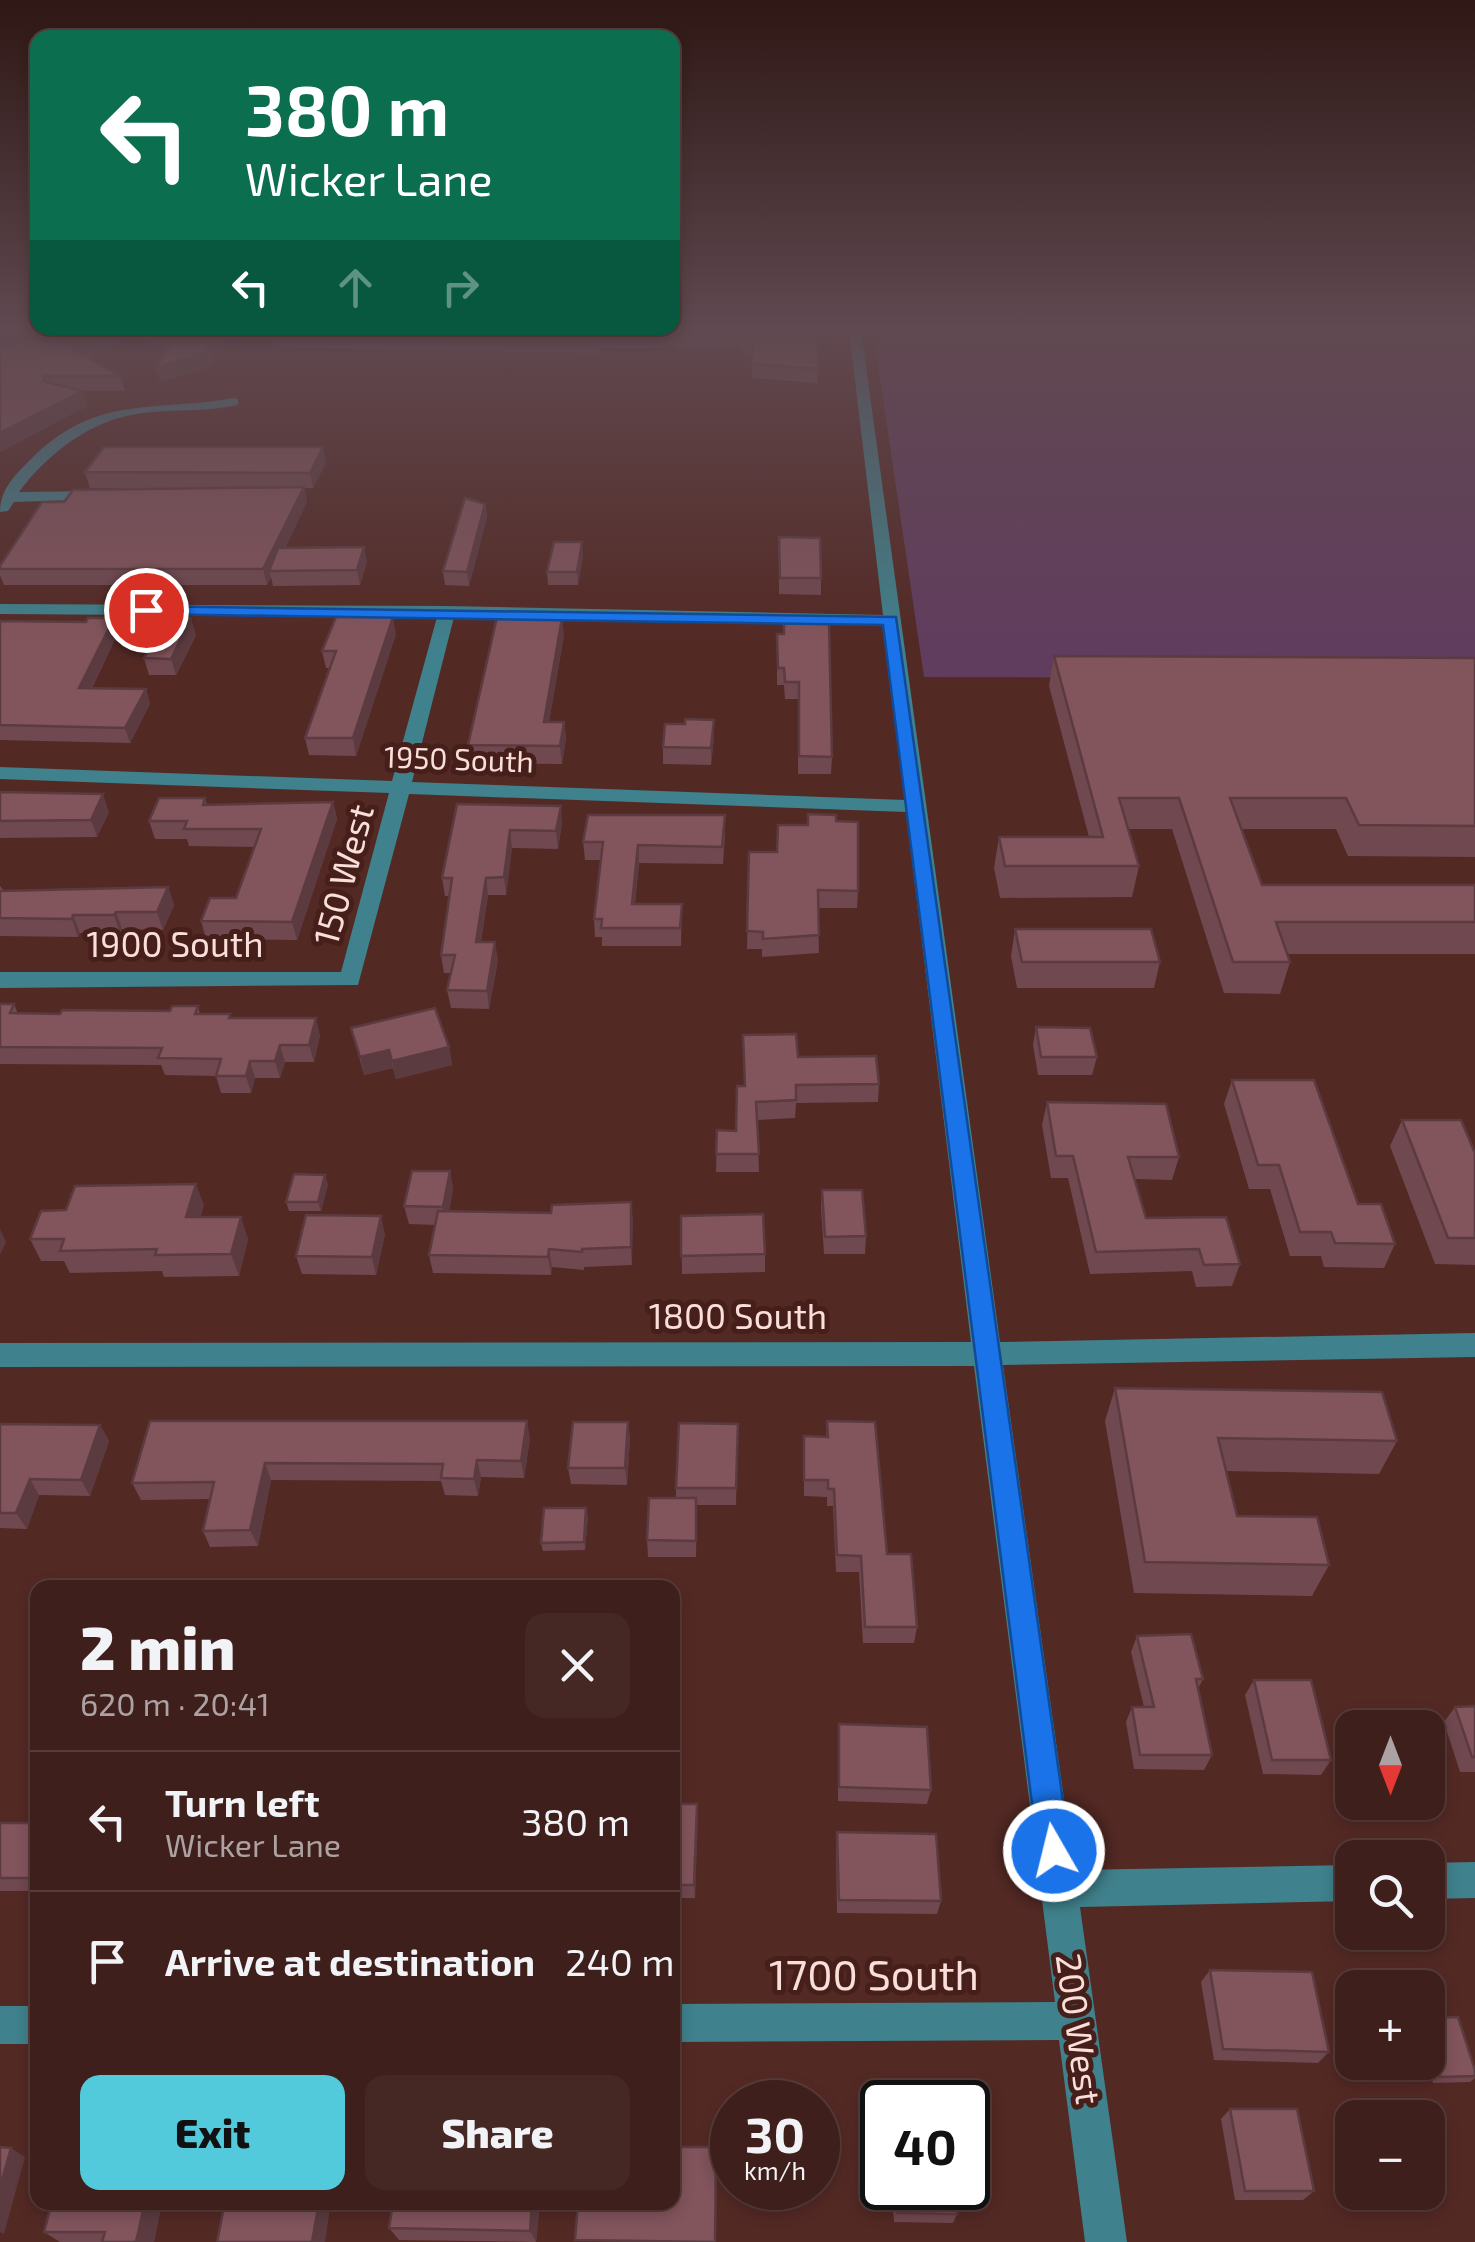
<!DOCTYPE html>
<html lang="en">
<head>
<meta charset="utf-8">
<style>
  body { margin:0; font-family:"Exo 2",sans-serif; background:#452724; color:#f1f3f6; height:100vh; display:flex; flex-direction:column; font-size:38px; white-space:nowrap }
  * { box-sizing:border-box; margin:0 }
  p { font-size:32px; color:#ada2a3 }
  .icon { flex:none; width:55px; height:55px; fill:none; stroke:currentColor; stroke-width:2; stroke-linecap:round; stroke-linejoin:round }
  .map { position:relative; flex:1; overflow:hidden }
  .panel { position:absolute; left:30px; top:1580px; width:650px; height:630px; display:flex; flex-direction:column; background:#3e1f1b; border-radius:20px; box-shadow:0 5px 15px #0003,0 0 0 2px #573d3a }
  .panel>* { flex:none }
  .banner { position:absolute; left:30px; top:30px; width:650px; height:305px; border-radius:20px; box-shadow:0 5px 15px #0003,0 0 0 2px #573d3a; background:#0b6e4f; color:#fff; overflow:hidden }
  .needle { width:65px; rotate:180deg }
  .fabs { position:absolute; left:1335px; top:1710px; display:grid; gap:20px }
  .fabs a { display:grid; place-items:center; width:110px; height:110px; border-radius:20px; background:#3e1f1b; box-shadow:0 5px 15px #0003,0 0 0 2px #573d3a; font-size:50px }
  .speed { position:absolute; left:710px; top:2080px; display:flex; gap:20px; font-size:50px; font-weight:700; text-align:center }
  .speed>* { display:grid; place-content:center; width:130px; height:130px; border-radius:50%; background:#3e1f1b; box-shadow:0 5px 15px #0003,0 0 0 2px #573d3a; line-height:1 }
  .speed small { font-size:25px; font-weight:400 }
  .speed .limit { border:5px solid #111; border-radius:15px; background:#fff; color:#111 }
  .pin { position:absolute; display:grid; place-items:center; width:85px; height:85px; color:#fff; margin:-42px; border:5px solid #fff; border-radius:50%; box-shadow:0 2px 10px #0007 }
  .me { position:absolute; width:110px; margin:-55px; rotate:352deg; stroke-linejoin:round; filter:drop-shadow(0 0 8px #0008) }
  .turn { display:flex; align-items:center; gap:35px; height:210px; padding:0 50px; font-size:45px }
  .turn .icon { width:130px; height:130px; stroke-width:2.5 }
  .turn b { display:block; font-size:70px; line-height:85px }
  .lanes { display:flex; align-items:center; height:95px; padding:0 50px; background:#0003; justify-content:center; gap:50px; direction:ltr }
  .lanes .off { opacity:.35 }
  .round { display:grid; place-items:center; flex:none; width:105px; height:105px; border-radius:20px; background:#452724 }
  .head { display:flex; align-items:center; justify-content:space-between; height:170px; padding:0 50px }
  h1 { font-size:60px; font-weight:800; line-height:75px }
  .cta { display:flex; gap:20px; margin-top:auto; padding:20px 50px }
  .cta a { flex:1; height:115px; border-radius:20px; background:#53cadc; color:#111; font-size:40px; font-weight:800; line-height:115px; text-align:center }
  .cta a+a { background:#452724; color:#f1f3f6 }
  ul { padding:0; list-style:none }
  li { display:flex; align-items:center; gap:30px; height:140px; padding:0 50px; border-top:2px solid #573d3a }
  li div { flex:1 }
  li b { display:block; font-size:38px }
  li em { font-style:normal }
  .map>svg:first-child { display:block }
</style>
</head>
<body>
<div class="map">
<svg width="1475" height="2242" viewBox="0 0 1475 2242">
  <rect width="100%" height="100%" fill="#532924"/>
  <!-- green -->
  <path fill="#603d5e" d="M873,330H1475V678L924,677Z"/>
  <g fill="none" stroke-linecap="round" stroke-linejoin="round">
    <!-- minor -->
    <g fill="#3f818c" fill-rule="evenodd">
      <path d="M849,330H861L1000,1342L1475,1333V1357L1003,1365L1074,1870L1352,1865V1901L1080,1907L1127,2242H1085L1059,2040L672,2042V2004L1055,2002L974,1366L0,1367V1343L971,1342L906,812L409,794L358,985L0,988V972H341L389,793L0,779V767L392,781L437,617L0,614V604L447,606L883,615ZM454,617L884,625L905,800L412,782Z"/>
      <path d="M233,398L238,399V405C206,412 175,409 143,413C92,419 49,452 19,492L99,491L107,496L104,499L14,502L8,511L0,512C0,490 14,476 29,461C96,393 151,413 233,398Z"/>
      <path d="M1475,1862V1898L1428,1899V1863Z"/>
      <rect x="0" y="2006" width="38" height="38"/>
    </g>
  </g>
  <!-- wall -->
  <g fill="#70484f">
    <path d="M0,330L121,342L87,357L120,376L125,391H82L87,406L0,452Z"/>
    <path d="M120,330H247L221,344L207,368L160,382L169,347L121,335Z"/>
    <path d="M816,330L818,383L752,378V353H742V349L600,348L599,354L274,347L271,333Z"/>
    <path d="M323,447L326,463L313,488H304L307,502L285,548L367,561L360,585L273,586L271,577L267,585H4L0,575V566L64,502L211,488H90L85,472Z"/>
    <path d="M485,504L487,517L469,586L445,585L443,571Z"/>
    <path d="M779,537L821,578V595L779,594Z"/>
    <path d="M583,555L578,585H548L547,572Z"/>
    <path d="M0,621L118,633L92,688L146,689L150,704L130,743L0,740Z"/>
    <path d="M396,634L356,756L309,755L305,738L330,668H326L322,651Z"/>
    <path d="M777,634L832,757L831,774H798V699H785L784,685H777Z"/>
    <path d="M196,635L176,675H149L144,658Z"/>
    <path d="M564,635L549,722H564L566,739L562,764L470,763L468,745Z"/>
    <path d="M1054,656L1475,658V857L1348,856L1336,829H1242L1262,885H1475V954H1287L1290,962L1280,994L1224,993L1172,829H1128L1139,866L1132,897L1000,898L994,868L999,837H1089L1049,686Z"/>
    <path d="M685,724L714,737L711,765L663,764V747Z"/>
    <path d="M0,792L109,812L97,837L0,838Z"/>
    <path d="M205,798L207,805L333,802L337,819L297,940L206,939L201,921L236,898L254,847L189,846L187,839H155L149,821Z"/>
    <path d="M457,804L562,823L558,849L512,848L506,895H488L481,942L498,960L489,1009L451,1008L447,990L451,973H444L441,955L450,896H445L442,878Z"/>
    <path d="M836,821L858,891L857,908H818L819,953L762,957V949H747L749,852H777L808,825Z"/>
    <path d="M725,833L723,864L639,863L635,904H682L681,946H602V937H595L594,919L601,860H585L583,842Z"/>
    <path d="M0,886L4,891L168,887L174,905L163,930L122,929L120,933H80L78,937L0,936Z"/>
    <path d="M1015,929L1160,962L1154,988H1017L1011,956Z"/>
    <path d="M0,1004H14L18,1014H60L170,1011L198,1006L200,1014L320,1035L314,1062H285L280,1078H255L251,1093H221L216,1076L165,1075L161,1065L0,1064Z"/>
    <path d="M1036,1027L1097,1057L1092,1075H1038L1033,1045Z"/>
    <path d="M351,1028L449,1047L452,1065L396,1079L393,1068L364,1075Z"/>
    <path d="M798,1057L879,1084L878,1102L796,1103L795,1118L757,1120L759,1172H716L717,1130L736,1131L744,1086Z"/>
    <path d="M1232,1080L1358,1204L1395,1244L1384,1268L1324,1267L1321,1256H1290L1270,1189H1249L1224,1104Z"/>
    <path d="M1047,1102L1179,1157L1172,1180L1135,1179L1146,1218L1240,1264L1232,1286L1196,1287L1192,1271L1090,1274L1068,1178H1051L1042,1125Z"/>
    <path d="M1402,1120L1475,1153V1265L1435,1264L1390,1146Z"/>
    <path d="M450,1171L453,1189L449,1212L551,1213L631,1202L632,1265L584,1267V1270L552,1267L551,1275L433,1273L429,1255L436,1225L409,1224L404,1206Z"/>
    <path d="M328,1184L321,1211H289L286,1202Z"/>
    <path d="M822,1190L866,1236L865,1254H824L821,1208Z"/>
    <path d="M204,1205L200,1217L248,1239L239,1276L164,1277L162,1271L70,1273L64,1261H41L30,1239Z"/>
    <path d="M681,1216L765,1254V1272L682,1274Z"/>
    <path d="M385,1234L376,1275L302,1274L296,1256Z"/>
    <path d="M1115,1388L1397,1441L1379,1474L1226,1471L1237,1516L1329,1565L1312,1596L1134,1593L1105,1421Z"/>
    <path d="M150,1421L530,1438L524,1478L481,1477L478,1496L445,1495L441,1481L271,1480L258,1546L210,1547L203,1531L210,1499L141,1500L132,1483Z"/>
    <path d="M827,1421L887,1554L917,1627L914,1643H863L859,1572H836L833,1506H827V1497L804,1496V1436L826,1437Z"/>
    <path d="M628,1422L630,1439L627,1485L571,1484L568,1468Z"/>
    <path d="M0,1424L100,1425L109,1441L90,1496L39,1495L27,1529L0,1528Z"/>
    <path d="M738,1424L736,1505H697L696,1557H648L647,1540L676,1498V1488Z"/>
    <path d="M588,1516L585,1550L543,1551L541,1543Z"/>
    <path d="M1137,1636L1203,1679L1198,1689L1212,1755L1204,1770L1134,1769L1126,1722L1132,1707H1144L1131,1652Z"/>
    <path d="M1254,1680L1331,1760L1321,1775L1263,1774L1245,1695Z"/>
    <path d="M1475,1706V1772H1460L1444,1722L1455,1707Z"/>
    <path d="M839,1724L931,1790L927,1804L838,1801V1739Z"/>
    <path d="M672,1804H697L695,1898H672Z"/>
    <rect x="0" y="1823" width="38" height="68"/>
    <path d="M837,1832L941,1901L937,1914L837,1913L836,1846Z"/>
    <path d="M1210,1970L1329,2052L1318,2063L1214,2060L1201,1982Z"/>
    <path d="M1428,2018L1475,2070V2078L1470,2082L1433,2083L1427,2062Z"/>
    <path d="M1230,2109L1314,2191L1303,2200H1235L1221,2119Z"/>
    <path d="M892,2188H968L983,2189L979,2198H956L957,2214L953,2223L894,2222Z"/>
    <path d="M162,2202L154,2242H60L44,2232Z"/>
    <path d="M393,2202H540L536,2242L399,2240L389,2228Z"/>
  </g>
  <!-- shaded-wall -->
  <g fill="#5b3b40">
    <path d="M12,330H57L0,351V334Z"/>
    <path d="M112,330H118L121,342L74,363L70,348Z"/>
    <path d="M218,330H247L221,344L207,368L160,382L156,368Z"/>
    <path d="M82,391L87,406L0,452V433Z"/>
    <path d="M323,447L326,463L313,488L310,473Z"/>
    <path d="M304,487L307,502L274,571H269L271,577L267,585L263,569Z"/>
    <path d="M485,504L487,517L469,586L467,572Z"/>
    <path d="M582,542L583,555L578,585L577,572Z"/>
    <path d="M364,547L367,561L360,585L357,570Z"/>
    <path d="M393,617L396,634L356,756L353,738Z"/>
    <path d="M114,618L118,633L84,703L79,688Z"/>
    <path d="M191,618L196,635L176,675L171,659Z"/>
    <path d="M562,618L564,635L546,739L544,722Z"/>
    <path d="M146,689L150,704L130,743L125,728Z"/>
    <path d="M714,720V737L711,765V748Z"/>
    <path d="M564,722L566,739L562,764L560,746Z"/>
    <path d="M103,794L109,812L97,837L91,820Z"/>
    <path d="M333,802L337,819L297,940L292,922Z"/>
    <path d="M561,806L562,823L558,849L556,831Z"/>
    <path d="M510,830L512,848L506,895L504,877Z"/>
    <path d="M638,845L639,863L633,921L632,904Z"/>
    <path d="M486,878L488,895L478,959L476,942Z"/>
    <path d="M168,887L174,905L163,930L157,912Z"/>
    <path d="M116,912L122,929L120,933L114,915Z"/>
    <path d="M73,915L80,933L78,937L72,919Z"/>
    <path d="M495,942L498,960L489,1009L487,991Z"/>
    <path d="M316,1018L320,1035L314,1062L309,1045Z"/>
    <path d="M280,1045L285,1062L280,1078L275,1061Z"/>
    <path d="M449,1047L452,1065L396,1079L392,1061Z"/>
    <path d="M389,1050L393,1068L364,1075L360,1057Z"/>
    <path d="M250,1061L255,1078L251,1093L246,1076Z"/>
    <path d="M450,1171L453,1189L446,1225L443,1207Z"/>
    <path d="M325,1175L328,1184L321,1211L318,1202Z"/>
    <path d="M196,1184L204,1205L194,1239L186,1217Z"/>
    <path d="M631,1202L633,1220L632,1265L631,1247Z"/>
    <path d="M381,1216L385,1234L376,1275L372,1257Z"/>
    <path d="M241,1217L248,1239L239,1276L231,1254Z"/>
    <path d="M0,1229L6,1242L0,1255Z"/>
    <path d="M549,1249L552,1267L551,1275L548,1257Z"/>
    <path d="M527,1421L530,1438L524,1478L521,1461Z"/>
    <path d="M628,1422L630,1439L627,1485L625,1468Z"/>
    <path d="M100,1425L109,1441L90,1496L81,1480Z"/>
    <path d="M477,1460L481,1477L478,1496L474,1479Z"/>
    <path d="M265,1463L271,1480L258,1546L250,1530Z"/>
    <path d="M30,1479L39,1495L27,1529L16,1513Z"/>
    <path d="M586,1508L588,1516L585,1550L584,1542Z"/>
    <path d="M697,1804L698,1818L695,1898L694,1885Z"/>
    <path d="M11,2148L25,2157L4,2234L0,2232V2187Z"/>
    <path d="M145,2202H162L154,2242H136Z"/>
    <path d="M319,2202H331L325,2242H312Z"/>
    <path d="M532,2202H540L536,2242L530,2231Z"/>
  </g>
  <!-- building -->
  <g fill="#82545c" stroke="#5b3b40" stroke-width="2.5">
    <path d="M51,330H112L70,348L120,376H44L43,381L82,391L0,433V350Z"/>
    <path d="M150,330H219L204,353L156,368L176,336Z"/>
    <path d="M273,330H816L818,369L752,364L753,339H742V335L600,334L598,340L271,333Z"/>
    <path d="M104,447H323L310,473L85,472Z"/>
    <path d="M304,487L263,569H0V566L42,502H64L73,490Z"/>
    <path d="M465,498L485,504L467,572L443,571Z"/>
    <path d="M779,537L820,538L821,578H780Z"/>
    <path d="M554,542H582L577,572H547Z"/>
    <path d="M364,547L357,570L269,571L278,548Z"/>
    <path d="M336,617H393L353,738H305L336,651H322Z"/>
    <path d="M497,617L562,618L544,722H564L560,746L468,745Z"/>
    <path d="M88,618H114L79,688L146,689L125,728L0,725V621L86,622Z"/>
    <path d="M165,618H191L171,659L144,658Z"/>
    <path d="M784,623L829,624L832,757L799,756V682H785L784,668H778L777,634H784Z"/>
    <path d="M1054,656L1475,658V826L1359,825L1346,798H1230L1262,885H1475V922H1276L1290,962H1233L1179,798H1119L1139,866H1005L999,837H1103Z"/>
    <path d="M685,719L714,720L711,748L663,747L665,724H685Z"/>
    <path d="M0,792L103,794L91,820L0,821Z"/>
    <path d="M159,798H205L203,805L333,802L292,922L201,921L210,898H236L261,829H184L187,821H149Z"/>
    <path d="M457,804L561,806L556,831L510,830L504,877L486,878L476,942H495L487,991L447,990L455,955H441L452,878H442Z"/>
    <path d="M808,814L836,815V821L858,822V891L818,890L819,935L763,939V932L747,931L749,852H777L778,825H808Z"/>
    <path d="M588,815H725L722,847L638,845L632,904H682L680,928H601L602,919H594L603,842H583Z"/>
    <path d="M168,887L157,912H116L114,915H73L72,919L0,918V891Z"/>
    <path d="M1015,929H1151L1160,962H1022Z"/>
    <path d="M0,1004H14L10,1013L60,1014L62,1010L170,1011L172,1006H198L195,1014H230L229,1018H316L309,1045H280L275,1061H250L246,1076H216L221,1059L158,1058L162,1048L0,1047Z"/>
    <path d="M435,1008L449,1047L392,1061L389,1050L360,1057L351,1028Z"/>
    <path d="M1036,1027L1090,1028L1097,1057H1041Z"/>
    <path d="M796,1034L798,1057L876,1056L879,1084L796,1085V1100L756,1102L759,1154H716L717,1130L736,1131L737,1086H745L743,1035Z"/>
    <path d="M1232,1080H1314L1358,1204H1381L1395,1244L1335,1243L1331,1232H1300L1279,1165H1258Z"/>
    <path d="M1047,1102L1166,1104L1179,1157H1128L1146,1218L1226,1217L1240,1264L1204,1265L1199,1249L1096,1252L1073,1156H1056Z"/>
    <path d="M1402,1120H1461L1475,1153V1238H1448Z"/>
    <path d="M412,1171H450L443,1207L404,1206Z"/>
    <path d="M294,1174L325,1175L318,1202H286Z"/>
    <path d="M196,1184L186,1217H241L231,1254L155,1255L157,1249L60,1251L64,1239H30L41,1211L66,1210L75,1186Z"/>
    <path d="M822,1190H862L866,1236L825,1237Z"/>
    <path d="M631,1202V1247L582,1249V1252L549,1249L548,1257L429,1255L438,1211L551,1213L552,1205Z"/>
    <path d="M763,1214L765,1254L681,1256V1216Z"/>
    <path d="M306,1215L381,1216L372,1257L296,1256Z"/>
    <path d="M1115,1388L1382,1392L1397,1441L1218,1438L1237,1516L1317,1517L1329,1565L1145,1562Z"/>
    <path d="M150,1421H527L521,1461L477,1460L474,1479L441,1478L443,1464L265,1463L250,1530L203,1531L214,1482L132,1483Z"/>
    <path d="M827,1421L875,1422L887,1554H911L917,1627H865L861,1556L837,1555L834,1489H828V1480H804V1436L828,1437Z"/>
    <path d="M573,1422H628L625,1468H568Z"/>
    <path d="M679,1423L738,1424L736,1488H676Z"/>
    <path d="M0,1424L100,1425L81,1480L30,1479L16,1513H0Z"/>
    <path d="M649,1498H696V1541L647,1540Z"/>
    <path d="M544,1508H586L584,1542L541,1543Z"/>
    <path d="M1191,1634L1203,1679H1196L1212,1755H1140L1132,1707H1154L1137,1636Z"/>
    <path d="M1254,1680H1311L1331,1760H1272Z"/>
    <path d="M1475,1706V1757H1472L1455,1707Z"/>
    <path d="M839,1724L927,1727L931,1790L839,1787Z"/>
    <path d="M672,1804H697L694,1885H672Z"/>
    <rect x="0" y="1823" width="38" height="55"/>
    <path d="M837,1832L936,1834L941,1901L839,1900Z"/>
    <path d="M1210,1970L1312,1972L1329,2052L1223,2049Z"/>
    <path d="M1458,2017L1475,2070V2076L1440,2077L1428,2037V2018Z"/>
    <path d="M1230,2109H1297L1314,2191H1245Z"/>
    <path d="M968,2114H978L983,2189H955L957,2214L897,2213L896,2188H968Z"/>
    <path d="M0,2147L11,2148L0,2187Z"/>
    <path d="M672,2147H716L715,2242L575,2240L578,2202H672Z"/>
    <path d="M52,2202H145L136,2242H102L105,2232H44Z"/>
    <path d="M225,2202H319L312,2242H217Z"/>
    <path d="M393,2202H532L530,2231L389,2228Z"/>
  </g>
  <!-- sky -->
  <linearGradient id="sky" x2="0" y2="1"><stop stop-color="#2e1714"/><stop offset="0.51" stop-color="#604950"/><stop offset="1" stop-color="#604950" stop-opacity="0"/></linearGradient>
  <rect width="1475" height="643" fill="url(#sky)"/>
  <!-- route -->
  <path fill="#1a73e8" stroke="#114b97" stroke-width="2.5" d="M140,606L896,617L1070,1851L1066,1863L1054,1867L1042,1863L1038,1851L883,625L146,614L138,610Z"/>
  <g text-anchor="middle" stroke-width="10" stroke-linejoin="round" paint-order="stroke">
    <!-- far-street labels -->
    <g font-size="30" fill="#f9ded9" stroke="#471f1a">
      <text transform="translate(459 760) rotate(2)" y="10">1950 South</text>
    </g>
    <!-- street labels -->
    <g font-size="35" fill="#f9ded9" stroke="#471f1a">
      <text transform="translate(344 875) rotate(-75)" y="12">150 West</text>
      <text x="175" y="957">1900 South</text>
      <text x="738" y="1329">1800 South</text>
      <text transform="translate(1078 2029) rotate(82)" y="12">200 West</text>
    </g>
    <!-- near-street labels -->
    <g font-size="42" fill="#f9ded9" stroke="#471f1a">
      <text x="874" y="1990">1700 South</text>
    </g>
  </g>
</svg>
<div class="fabs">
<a><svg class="needle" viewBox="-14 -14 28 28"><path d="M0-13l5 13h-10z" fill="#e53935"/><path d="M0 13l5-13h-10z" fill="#ada2a3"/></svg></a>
<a><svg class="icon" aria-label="search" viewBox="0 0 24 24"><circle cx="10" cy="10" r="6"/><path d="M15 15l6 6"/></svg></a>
<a>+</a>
<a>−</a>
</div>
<div class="speed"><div>30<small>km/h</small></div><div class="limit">40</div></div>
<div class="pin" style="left:146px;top:610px;background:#d93025"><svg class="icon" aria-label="arrive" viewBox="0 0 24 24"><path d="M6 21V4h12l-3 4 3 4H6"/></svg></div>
<svg class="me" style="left:1054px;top:1851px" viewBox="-20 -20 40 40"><circle r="17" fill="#1a73e8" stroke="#fff" stroke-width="3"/><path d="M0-11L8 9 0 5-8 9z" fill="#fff"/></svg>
<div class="banner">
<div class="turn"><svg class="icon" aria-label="left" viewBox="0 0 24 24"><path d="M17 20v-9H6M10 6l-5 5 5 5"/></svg><div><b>380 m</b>Wicker Lane</div></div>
<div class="lanes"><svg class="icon" aria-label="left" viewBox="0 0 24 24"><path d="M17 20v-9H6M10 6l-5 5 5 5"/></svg><svg class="icon off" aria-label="ahead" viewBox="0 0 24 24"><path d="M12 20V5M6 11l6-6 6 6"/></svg><svg class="icon off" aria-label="right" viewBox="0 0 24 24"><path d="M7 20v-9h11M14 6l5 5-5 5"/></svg></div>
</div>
<section class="panel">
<div class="head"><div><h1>2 min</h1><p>620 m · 20:41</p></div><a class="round"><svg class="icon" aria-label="close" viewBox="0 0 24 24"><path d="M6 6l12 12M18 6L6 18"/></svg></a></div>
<ul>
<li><svg class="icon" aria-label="left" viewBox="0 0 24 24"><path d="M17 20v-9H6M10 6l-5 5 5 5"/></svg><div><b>Turn left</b><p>Wicker Lane</p></div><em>380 m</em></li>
<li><svg class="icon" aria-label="arrive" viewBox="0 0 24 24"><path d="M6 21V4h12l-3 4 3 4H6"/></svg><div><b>Arrive at destination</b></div><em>240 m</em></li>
</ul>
<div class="cta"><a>Exit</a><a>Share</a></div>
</section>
</div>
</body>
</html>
